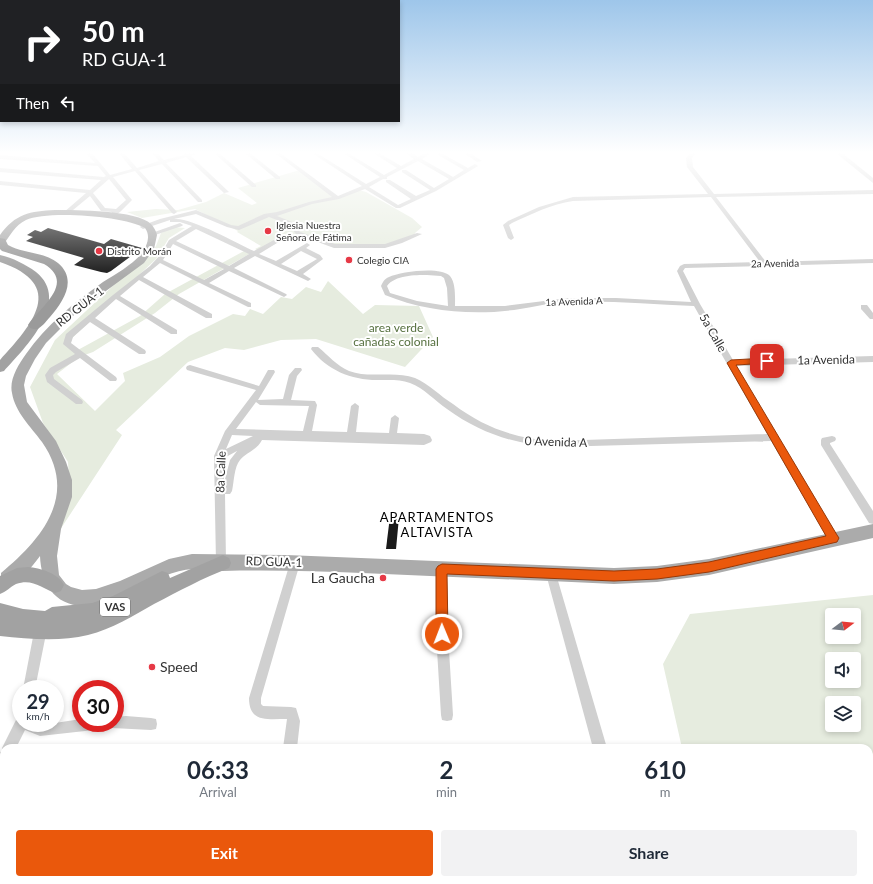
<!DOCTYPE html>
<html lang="en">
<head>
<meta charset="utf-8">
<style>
  body { margin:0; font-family:Lato,sans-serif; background:#f2f2f3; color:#1f2937; height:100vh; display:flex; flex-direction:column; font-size:15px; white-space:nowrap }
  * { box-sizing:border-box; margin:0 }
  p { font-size:13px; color:#747a83 }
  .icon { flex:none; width:22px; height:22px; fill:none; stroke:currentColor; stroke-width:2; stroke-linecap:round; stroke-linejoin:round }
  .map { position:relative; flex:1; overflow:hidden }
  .details { position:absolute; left:0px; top:744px; width:873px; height:140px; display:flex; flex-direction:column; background:#fff; border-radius:12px 12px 0 0; box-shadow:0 2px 6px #0003 }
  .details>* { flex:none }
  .guide { position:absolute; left:0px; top:0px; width:400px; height:122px; box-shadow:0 2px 6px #0003; background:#202124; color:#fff; overflow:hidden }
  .needle { width:26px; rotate:74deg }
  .controls { position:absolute; left:825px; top:608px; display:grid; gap:8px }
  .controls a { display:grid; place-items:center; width:36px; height:36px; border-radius:4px; background:#fff; box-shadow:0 2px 6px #0003; font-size:20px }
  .speed { position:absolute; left:12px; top:680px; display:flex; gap:8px; font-size:20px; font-weight:700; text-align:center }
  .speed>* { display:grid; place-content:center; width:52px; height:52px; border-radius:50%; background:#fff; box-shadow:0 2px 6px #0003; line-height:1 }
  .speed small { font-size:10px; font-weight:400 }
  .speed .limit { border:6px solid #d22; background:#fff; color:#111 }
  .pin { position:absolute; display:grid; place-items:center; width:34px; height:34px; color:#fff; margin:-17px; border-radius:8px; box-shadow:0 2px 6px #0006 }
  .me { position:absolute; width:44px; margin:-22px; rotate:359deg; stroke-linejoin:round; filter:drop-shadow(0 0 3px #0008) }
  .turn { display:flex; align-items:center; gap:14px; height:84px; padding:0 16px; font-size:18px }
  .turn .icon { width:52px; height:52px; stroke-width:2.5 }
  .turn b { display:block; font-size:28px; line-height:34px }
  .then { display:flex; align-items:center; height:38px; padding:0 16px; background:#0003; gap:8px; font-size:15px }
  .eta { display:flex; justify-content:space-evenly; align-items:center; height:68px; text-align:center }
  .eta b { font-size:24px; font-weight:700; line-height:28px }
  .button { display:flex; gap:8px; margin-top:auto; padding:8px 16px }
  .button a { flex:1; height:46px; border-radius:4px; background:#ea580c; color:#fff; font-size:16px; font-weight:700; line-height:46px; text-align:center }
  .button a+a { background:#f2f2f3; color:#1f2937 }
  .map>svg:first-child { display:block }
</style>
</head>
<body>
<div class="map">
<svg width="873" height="884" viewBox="0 0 873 884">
  <rect width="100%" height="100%" fill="#fff"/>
  <!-- green -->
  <g fill="#e6ecdf" fill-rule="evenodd">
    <path d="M300,170L336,198L359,190L366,192L412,218L422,227L415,233L414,237L392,244H326L295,230L298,235L307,242L289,236L261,252L255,249L261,246L237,232L238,231L195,209L142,218L127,212L156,209L178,210L206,202L224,193L252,205L257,203L238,188Z"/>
    <path d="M173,227L185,228L169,238L156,259L69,341L76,351L140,316L165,294L244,251L251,253L179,294L155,313L93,352L79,357L57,374L95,411L125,381L123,373L160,357L189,336L233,314L245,316L250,309L263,314L281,297L292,299L306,287L321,292L328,281L363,314L375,305L419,306L433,337L405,367L316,339L281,340L244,350L225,348L188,362L116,430L122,435L56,536L70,497L68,462L43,423L30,387L55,340L117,282L140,264L156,246L161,233Z"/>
    <path d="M873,595V884H713L712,880H869V748H682L663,664L690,614ZM832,615H854V637H832ZM832,659H854V681H832ZM832,703H854V725H832Z"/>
    <path d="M0,800H4V880H105L103,884H0Z"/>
  </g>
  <!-- building -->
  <g fill="#1a1a1a">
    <path d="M48,228L104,244L111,239L142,248L111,271L107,273L101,272L74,265L84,258L26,241L33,237L27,235L35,230L41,232Z"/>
    <path d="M390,516L399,517L396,549H386Z"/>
  </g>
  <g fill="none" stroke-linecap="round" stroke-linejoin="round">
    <!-- minor -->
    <g fill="#d0d0d0" fill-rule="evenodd">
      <path d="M86,153H92L110,175L132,169L119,153H124L137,168L159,161L152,153H157L164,160L184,155L183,153H198L191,156L229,192L224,193L186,157L166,163L202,200V202H198L162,164L139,170L176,211L177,212L174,214L172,213L135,171L113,177L132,200L120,212L114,216L111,214L112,212L101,211L90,196L67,215H63V213L86,193L0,185V181L90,190L101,180L0,172V168L104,177L106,176L98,166L0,159V155L95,163ZM109,179L126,200L116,209L105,208L93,193Z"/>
      <path d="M214,153H219L256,185V187H252Z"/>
      <path d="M245,153H250L280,177V179H276Z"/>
      <path d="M275,153H280L338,196L362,186L312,153H317L366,184L380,177L343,153H348L384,175L397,168L373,153H379L401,166L414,159L406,153H412L418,157L425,153H431L422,159L453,177L464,170L435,153H441L468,168L475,164L478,166L436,191L400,208H396L365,189L339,199L312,204L277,216L292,222L300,232L335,244H385L417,233L422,234L402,243L385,248H334L296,234L288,224L269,217L239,230L227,227L196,214L174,219C191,217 236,243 254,251L281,236H285V238L259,254L276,261L307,243L310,245L306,248L320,255L323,259L303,274L311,279L308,281L255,256L234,268L286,294L287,295L284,297L229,271L209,283L251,303V307H248L160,263L143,277L212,314V318H206L139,280L120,296L177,330V334H171L116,299L95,318L145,350L146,352L145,354H139L90,322L73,337L71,343L116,377L117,379L116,381H110L80,358L56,372L53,375L54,379L82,400L83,402L82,404H76L47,382L45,375L50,368L75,354L63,344L66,334L113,295L150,266L161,254L169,240L192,226L180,222H170V220L143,229L140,227L141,226L160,219L196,210L231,225L238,226L264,214L277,212L309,202L332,197ZM418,161L449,179L434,188L406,170H402V172L430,190L416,196L390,180H386V182L411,199L398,205L369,187L383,179H387V177ZM196,229L249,254L229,266L176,241ZM173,244L224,269L204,280L163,260ZM301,251L317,259L297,271L281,264Z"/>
      <path d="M464,153H470L482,161L477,162Z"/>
      <path d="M690,153H696L692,158L693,167L714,194L873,190V194L716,197L766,262L873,259V263L685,268L683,271L700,304L733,360L873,356V362L736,366L837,535L838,538L837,541L833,543L829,541L771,441L554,447C514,444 480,433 447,409C435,401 424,388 410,383C400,379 388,380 377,380C351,380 327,370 311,349L312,347H318C328,355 337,366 349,371C370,379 394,370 415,378C429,384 440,396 453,404C485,428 514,438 554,441L767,434L694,306C650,304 606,300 562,302C548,303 534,307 520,309C476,316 426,312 385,295L381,286C383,282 384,279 389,277C400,272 440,266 450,276C456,283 455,298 455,306H505L568,298H616L691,302L677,271L680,266L684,264L760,262L711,197L573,201C551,204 532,214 512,223L509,225L514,238L511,240L508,238L503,225L508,221L539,207L573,197L708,194L687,167L686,158ZM427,275L441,276L444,278L447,288L448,306L417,301L390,293L387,286C395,275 415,275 427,275Z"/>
      <path d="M836,153H842L873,178V183Z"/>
      <path d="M180,223L183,225L182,226L152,236L149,234Z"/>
      <path d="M861,305H867L873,313V319H870L861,309Z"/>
      <path d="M190,365L259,386L268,370H274L275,372L258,400L283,399L289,375L295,368H301L302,370L297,376L291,400L315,401L317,405L312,431L347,432L351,406L355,403L359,406L356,432L389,433L391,418L395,415L399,418L397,433L424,434L430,436L432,440L431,442L424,445L262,440C257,450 247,452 240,460C234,467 234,482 232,491L230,494H225L226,563L225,566L221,568L217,566L216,563L214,456L225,431L256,390L187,370L186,368L187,366ZM256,402L260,405L309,406L303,431L236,429ZM232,435L253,436L226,449ZM237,451L230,460L224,483V458Z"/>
      <path d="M832,436L835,437L836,439L835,441L830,443V444L873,511V524L869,523L821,445V440L822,438Z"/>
      <path d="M295,558L299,560L300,563L261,698V704L263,706L291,707L296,708L300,721L297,748H283L287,719C268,719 249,723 249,698L290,563L291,560Z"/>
      <path d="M442,564L446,566L447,569L448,634L453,715L452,720L447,721L442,720L441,715L436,634L437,569L438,566Z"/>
      <path d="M551,569L555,570L556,574L607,748H593L546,574L547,570Z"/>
      <path d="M43,624L47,626L49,630L45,639L35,689H23L33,637L39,626Z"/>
      <path d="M126,716L151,718L156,719L157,724L156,729L151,730L112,728L40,736L25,730L16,748H4V769L0,771V752L3,751L2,748L17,718L21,717V723H55L81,719V723H115V717Z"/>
      <path d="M626,880H642L643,884H627Z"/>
    </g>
    <!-- primary -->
    <path fill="#ababab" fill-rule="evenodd" d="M55,210C76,210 137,210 151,224C154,227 156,231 157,235L154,249L144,263L76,313L46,343L35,359L26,376L24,385L27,402L56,441L66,462L72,480V497L61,529L57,556L59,575L66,584L71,587L82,590L96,589L120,581L169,559L192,554L286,555L614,568L657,566L709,559L873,524V538L709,575L657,582L614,584C530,580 446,577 362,573C316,571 270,570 223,571C213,571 203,569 193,569C153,571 123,608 83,606C54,605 41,583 40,556C31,568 21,581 7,587L1,585V573C42,539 79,495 42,442C31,427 15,412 12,393C9,380 18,365 26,354C46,325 74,303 103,282C116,274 132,265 142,253C147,246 151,236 145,228C125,216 47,210 26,220C15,225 10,236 3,245L0,246V235C15,214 30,211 55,210Z"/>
    <!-- trunk -->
    <g fill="#a2a2a2" fill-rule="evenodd">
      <path d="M0,255C13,258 25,264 36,272C72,301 25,348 4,371L0,372V360C33,324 67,285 0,262Z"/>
      <path d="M223,555L229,558L231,563L229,568C203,578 179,591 154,604C133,616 112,629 88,635C60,642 29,639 0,636V603L23,609L45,611L52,607L92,603L113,596L162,571L168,573L170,578Z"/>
      <path d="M28,567C40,568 58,573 64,585L61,591L55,593C42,588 32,578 16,584C10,587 6,592 0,594V576L17,568Z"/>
    </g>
    <!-- motorway -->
    <path fill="#9a9a9a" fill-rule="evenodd" d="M0,238L5,239L8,245L12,247C26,253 46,253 58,263C78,280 63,302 50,317C47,320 43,326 39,328C37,330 33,329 30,328L28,325C40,307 76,283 44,264L2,251L0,249Z"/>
  </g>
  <!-- sky -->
  <linearGradient id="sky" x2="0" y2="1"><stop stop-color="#9ec6ea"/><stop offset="0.55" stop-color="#fff"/><stop offset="1" stop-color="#fff" stop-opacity="0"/></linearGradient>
  <rect width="873" height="277" fill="url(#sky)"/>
  <!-- route -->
  <path fill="#ea580c" stroke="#983908" d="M767,358L770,359V363L736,365L837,535L839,538L837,542L709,572L657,579L614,581L447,574L448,634L446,638L442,640L438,638L436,634V569L438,566L442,564L614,571L657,569L709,562L826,536L727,363L731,360Z"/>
  <!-- markers -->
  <g fill="#e63946" stroke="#fff" stroke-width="1.5">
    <circle cx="268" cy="231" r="4"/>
    <circle cx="99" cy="251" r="4"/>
    <circle cx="349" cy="260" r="4"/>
    <circle cx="383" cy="578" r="4"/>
    <circle cx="152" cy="667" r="4"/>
  </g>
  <g text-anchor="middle" stroke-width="4" stroke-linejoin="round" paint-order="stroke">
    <!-- far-poi labels -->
    <g font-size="10" fill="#333" stroke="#fff" text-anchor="start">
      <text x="276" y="229">Iglesia Nuestra<tspan x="276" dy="12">Señora de Fátima</tspan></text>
      <text x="107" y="255">Distrito Morán</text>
      <text x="357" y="264">Colegio CIA</text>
    </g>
    <!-- far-street labels -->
    <g font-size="10" fill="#333" stroke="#fff">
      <text transform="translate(775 263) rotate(-1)" y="4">2a Avenida</text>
      <text transform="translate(574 301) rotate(-2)" y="4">1a Avenida A</text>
    </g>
    <!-- shield labels -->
    <rect fill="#fff" stroke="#707070" stroke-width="1" x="100" y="598" width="30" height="18" rx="3"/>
    <g font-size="11" font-weight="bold" fill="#333">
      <text x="115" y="611">VAS</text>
    </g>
    <!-- street labels -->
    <g font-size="12" fill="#333" stroke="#fff">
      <text transform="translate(80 307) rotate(-38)" y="4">RD GUA-1</text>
      <text transform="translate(713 333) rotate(60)" y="4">5a Calle</text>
      <text transform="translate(826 360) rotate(-1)" y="4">1a Avenida</text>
      <text transform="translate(556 442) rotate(2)" y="4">0 Avenida A</text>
      <text transform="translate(221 472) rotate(-88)" y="4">8a Calle</text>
      <text transform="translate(274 562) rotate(2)" y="4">RD GUA-1</text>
    </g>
    <!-- park labels -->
    <g font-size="12" fill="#56703f" stroke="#fff">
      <text x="396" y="332">area verde<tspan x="396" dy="14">cañadas colonial</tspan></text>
    </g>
    <!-- neighbourhood labels -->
    <g font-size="13" letter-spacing="1" fill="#000" stroke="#fff">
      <text x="437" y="522">APARTAMENTOS<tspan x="437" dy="15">ALTAVISTA</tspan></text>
    </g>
    <!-- near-poi labels -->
    <g font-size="14" fill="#333" stroke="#fff" text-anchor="end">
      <text x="375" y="583">La Gaucha</text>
      <text x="160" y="672" text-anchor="start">Speed</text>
    </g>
  </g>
</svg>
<div class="controls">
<a><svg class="needle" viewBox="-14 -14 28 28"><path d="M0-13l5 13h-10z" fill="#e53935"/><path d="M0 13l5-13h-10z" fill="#747a83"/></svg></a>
<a><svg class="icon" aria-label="sound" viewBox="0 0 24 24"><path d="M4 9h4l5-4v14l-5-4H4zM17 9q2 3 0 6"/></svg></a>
<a><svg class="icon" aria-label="layers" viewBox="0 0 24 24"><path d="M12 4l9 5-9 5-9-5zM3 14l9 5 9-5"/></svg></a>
</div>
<div class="speed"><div>29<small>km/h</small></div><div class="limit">30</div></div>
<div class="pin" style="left:767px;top:361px;background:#d93025"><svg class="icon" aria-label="arrive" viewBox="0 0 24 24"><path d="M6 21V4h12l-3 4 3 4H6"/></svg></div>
<svg class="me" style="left:442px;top:634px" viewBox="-20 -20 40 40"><circle r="17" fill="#ea580c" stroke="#fff" stroke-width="3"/><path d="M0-11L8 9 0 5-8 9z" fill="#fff"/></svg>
<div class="guide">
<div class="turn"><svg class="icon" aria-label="right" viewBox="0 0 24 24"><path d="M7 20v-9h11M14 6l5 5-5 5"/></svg><div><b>50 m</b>RD GUA-1</div></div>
<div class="then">Then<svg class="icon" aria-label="left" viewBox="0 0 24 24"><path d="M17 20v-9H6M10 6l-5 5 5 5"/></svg></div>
</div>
<section class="details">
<div class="eta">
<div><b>06:33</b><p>Arrival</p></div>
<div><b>2</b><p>min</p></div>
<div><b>610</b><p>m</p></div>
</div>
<div class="button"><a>Exit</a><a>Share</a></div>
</section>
</div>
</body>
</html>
